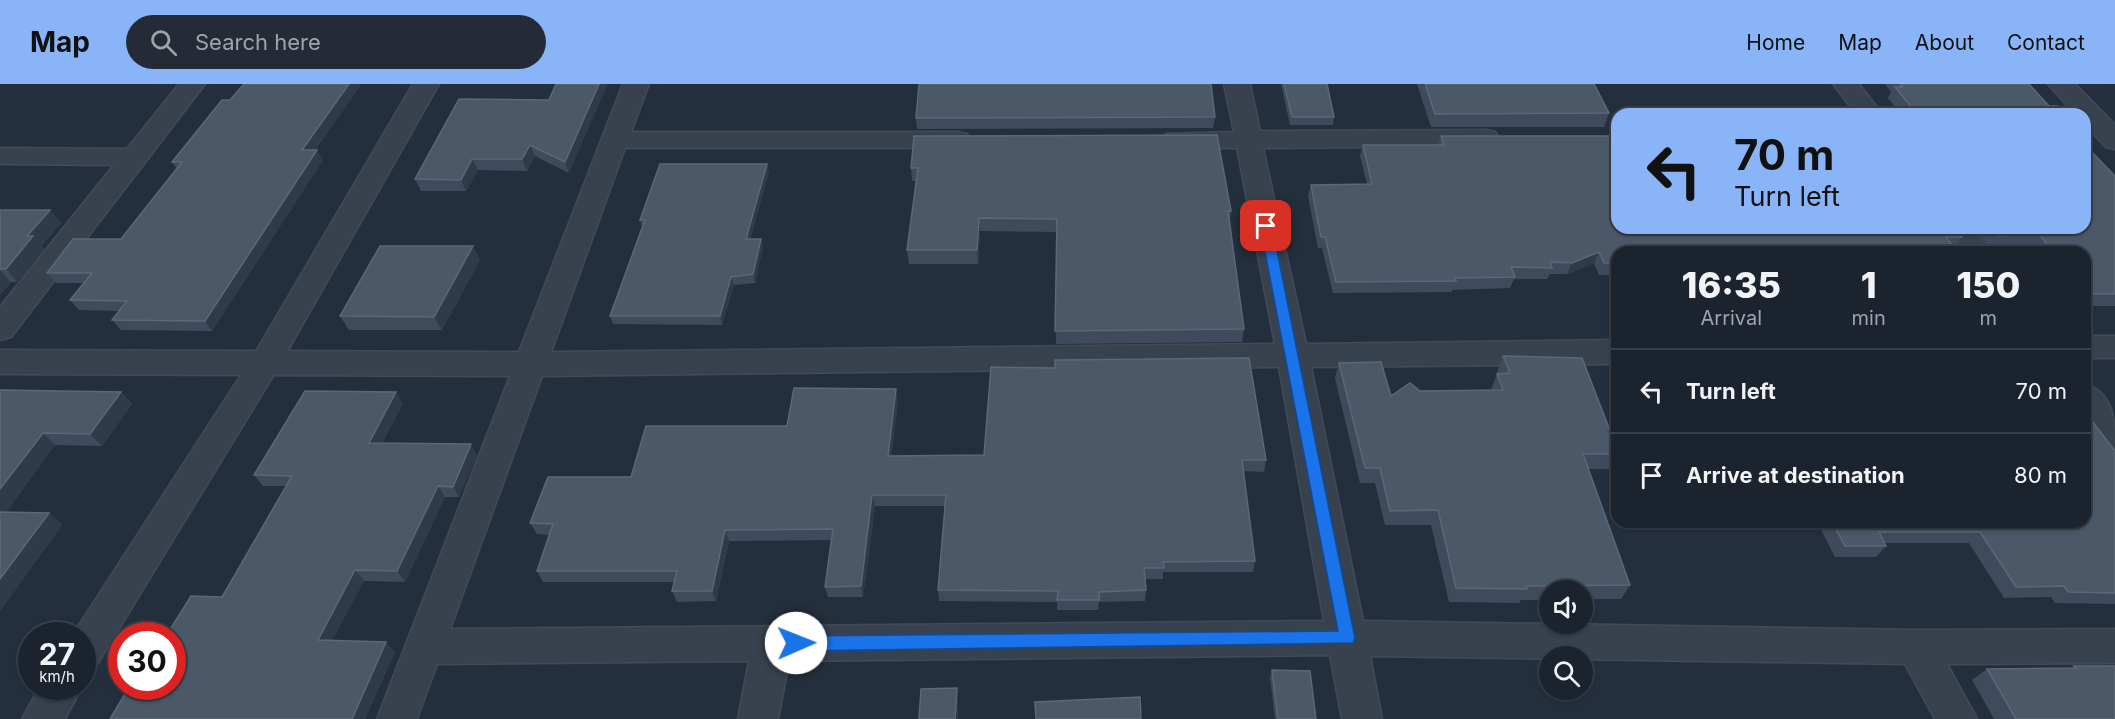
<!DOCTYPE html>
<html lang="en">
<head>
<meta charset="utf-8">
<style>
  body { margin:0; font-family:Inter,sans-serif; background:#242b36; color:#f1f3f6; height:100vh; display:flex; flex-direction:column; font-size:22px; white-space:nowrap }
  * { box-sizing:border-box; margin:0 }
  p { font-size:20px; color:#a0a4aa }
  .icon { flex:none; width:33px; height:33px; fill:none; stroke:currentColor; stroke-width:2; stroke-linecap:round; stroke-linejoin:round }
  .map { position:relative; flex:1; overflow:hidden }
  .side { position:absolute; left:1611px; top:162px; width:480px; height:282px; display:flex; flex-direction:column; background:#1b232e; border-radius:18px; box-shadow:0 2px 4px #0004,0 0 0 2px #39404a }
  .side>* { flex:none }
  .banner { position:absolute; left:1611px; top:24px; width:480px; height:126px; border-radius:18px; box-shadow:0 2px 4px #0004,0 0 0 2px #39404a; background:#8ab4f8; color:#111; overflow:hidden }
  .controls { position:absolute; left:1539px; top:496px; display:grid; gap:12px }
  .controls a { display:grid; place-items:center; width:54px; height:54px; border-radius:50%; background:#1b232e; box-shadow:0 2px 4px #0004,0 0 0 2px #39404a; font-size:30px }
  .speed { position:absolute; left:18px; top:538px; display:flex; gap:12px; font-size:30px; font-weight:700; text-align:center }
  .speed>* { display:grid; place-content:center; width:78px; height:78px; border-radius:50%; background:#1b232e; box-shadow:0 2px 4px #0004,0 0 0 2px #39404a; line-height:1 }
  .speed small { font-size:15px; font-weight:400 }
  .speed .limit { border:9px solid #d22; background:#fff; color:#111 }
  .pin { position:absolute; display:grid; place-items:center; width:51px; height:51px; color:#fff; margin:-26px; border-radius:12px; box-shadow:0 3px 9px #0006 }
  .me { position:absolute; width:66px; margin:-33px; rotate:89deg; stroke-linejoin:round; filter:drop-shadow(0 0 4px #0008) }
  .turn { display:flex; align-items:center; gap:21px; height:126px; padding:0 24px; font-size:27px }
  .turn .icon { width:78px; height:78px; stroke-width:2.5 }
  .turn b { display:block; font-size:42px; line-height:51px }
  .eta { display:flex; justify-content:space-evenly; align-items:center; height:102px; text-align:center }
  .eta b { font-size:36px; font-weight:800; line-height:42px }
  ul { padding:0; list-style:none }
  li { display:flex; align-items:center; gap:18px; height:84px; padding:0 24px; border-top:2px solid #39404a }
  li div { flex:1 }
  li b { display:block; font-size:22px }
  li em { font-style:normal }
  header { display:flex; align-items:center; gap:36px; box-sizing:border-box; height:84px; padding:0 30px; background:#8ab4f8; color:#111 }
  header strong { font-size:28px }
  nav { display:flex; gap:33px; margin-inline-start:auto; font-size:21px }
  .search { width:420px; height:54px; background:#242b36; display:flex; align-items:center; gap:15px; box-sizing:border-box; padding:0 21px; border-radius:33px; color:#a0a4aa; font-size:22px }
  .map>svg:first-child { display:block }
</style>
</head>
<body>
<header>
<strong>Map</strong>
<div class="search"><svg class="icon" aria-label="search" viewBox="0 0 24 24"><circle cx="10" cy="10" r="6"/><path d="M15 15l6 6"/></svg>Search here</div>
<nav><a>Home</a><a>Map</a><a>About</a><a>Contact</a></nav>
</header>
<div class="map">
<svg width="2115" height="635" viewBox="0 0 2115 635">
  <rect width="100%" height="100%" fill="#242f3e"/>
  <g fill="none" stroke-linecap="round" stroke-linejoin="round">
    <defs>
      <g id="minor">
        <path d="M179,0H205L11,253L0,256V223L114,81L0,80V64L127,65Z"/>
        <path d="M623,0H649L631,48H958L967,50L971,56L967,62L958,64H625L551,268L1275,260L1237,64H1175L1166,62L1162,56L1166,50L1234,48L1224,0H1250L1260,47L1486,46L1495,48L1499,54L1495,60L1486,62L1263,64L1306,260L1617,256V280L1311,283L1363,537L1916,546L2115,545V579L1947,580L1977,635H1935L1905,580L1370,572L1382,635H1342L1330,571L789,577L778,635H738L749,577L437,580L417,635H377L510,292L0,290V266L519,268ZM1279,283L1324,537L450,545L542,292Z"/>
        <path d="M1833,0H1859L1882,30H1856Z"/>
        <path d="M2048,0H2075L2115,41V65L2106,63L2085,41V30H2075Z"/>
        <path d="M1942,144H1972L1990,168H1959Z"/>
        <rect x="2085" y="252" width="30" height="22"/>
        <path d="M2085,300C2115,310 2115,338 2115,366C2083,356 2085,327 2085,300Z"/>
      </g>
      <g id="tertiary">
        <path d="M413,0H439L276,287L96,582L82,587V552H72L254,271Z"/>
        <path d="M40,603H82L65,635H22Z"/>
      </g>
    </defs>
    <!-- minor casing -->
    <use href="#minor" stroke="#414a57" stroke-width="3"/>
    <!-- tertiary casing -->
    <use href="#tertiary" stroke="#414a57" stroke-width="3"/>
    <!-- minor -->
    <use href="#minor" fill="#38414e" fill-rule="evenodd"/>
    <!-- tertiary -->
    <use href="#tertiary" fill="#38414e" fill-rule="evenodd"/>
  </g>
  <!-- wall -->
  <g fill="#3f4b5c">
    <path d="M349,0H359L360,2L315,66L323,76L212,247L121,246L112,236L120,227L79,226L70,216L84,199H56L47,189L121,155L177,85L172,78L230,16Z"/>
    <path d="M1281,0H1327L1334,33L1333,41H1290Z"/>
    <path d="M1417,0H1594L1609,29L1604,43H1431Z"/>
    <path d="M1885,0H2029L2049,22L2065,30H1901L1888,14L1891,8Z"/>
    <path d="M549,16L569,89L535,72L527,87L478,86L466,107H421L415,95Z"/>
    <path d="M1215,33L1213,44L917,45L916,34Z"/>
    <path d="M914,52L1231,127L1230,137L1244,245L1242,258L1056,260L1057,148L980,147L978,180H909L907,166L916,97H912L911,84Z"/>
    <path d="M1441,52L1617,144L1962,153L1954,164L1617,168V195L1615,191H1599L1594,179L1567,190H1550L1547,195H1514L1510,204L1452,206V208L1333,209L1322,164H1318L1308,112L1311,101L1367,100L1360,72L1363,61H1438Z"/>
    <path d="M767,80L769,88L750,155H761L763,163L755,199L734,201L722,241L613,240L610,232L642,143L640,136Z"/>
    <path d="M2115,92V222H2085V168H2034L2029,162L1989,163L1974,144H2085Z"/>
    <path d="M0,126H50L61,139L41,162L44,165L17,198H11L1,210H0Z"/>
    <path d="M480,176L442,246H349L340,232Z"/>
    <path d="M1503,272L1617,365V373L1610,385H1588L1630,501L1621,515H1582V507H1550V516H1521L1519,519L1449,518L1431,441H1385L1375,399H1360L1335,294L1339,279L1391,312L1491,306L1497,290H1498L1497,288Z"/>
    <path d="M0,306L121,308L132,320L102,362L55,361L6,428L49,429L62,441L0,527Z"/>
    <path d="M898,317L891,372L1266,376L1264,388L1243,387L1255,477L1253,488H1163V495H1145L1146,506L1145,517L1099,518L1098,526H1057V518L939,517L938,506L945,422H875L863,513H828L825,503L831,456L729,457L716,517L677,518L672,507L674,498H543L537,487L549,451L537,450L530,439L631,393L787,342Z"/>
    <path d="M403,319L382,359L477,371L459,413H445L405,498L364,497L332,556L395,568L365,635H110L222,513L287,402H263L254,391Z"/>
    <path d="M2115,367V520L2055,519L2051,513L2004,514L1969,459H1885L1886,462L1876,473H1835L1817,438H2085Z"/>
    <path d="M2074,582L2115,635H1994L1972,596L1987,585L2070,584Z"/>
    <path d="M1272,586L1316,635H1275L1270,593Z"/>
  </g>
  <!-- shaded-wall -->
  <g fill="#2f3b4b">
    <path d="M349,0H359L360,2L308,76L302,66Z"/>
    <path d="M599,0H608L569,89L565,78Z"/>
    <path d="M530,61L535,72L527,87L522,75Z"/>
    <path d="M317,66L323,76L212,247L205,237Z"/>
    <path d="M472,75L478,86L466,107L461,96Z"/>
    <path d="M767,80L769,88L748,163L746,155Z"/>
    <path d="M50,126L61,139L41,162L44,165L17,198L6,185L27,152Z"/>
    <path d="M979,134L980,147L978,180L977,166Z"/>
    <path d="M761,155L763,163L755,199L753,190Z"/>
    <path d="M473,162L480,176L442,246L434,233Z"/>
    <path d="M1599,168L1594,179L1567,190L1572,179Z"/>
    <path d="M0,186L11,198L1,210L0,209Z"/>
    <path d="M731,193L734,201L722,241L720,232Z"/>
    <path d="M896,305L898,317L890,383L888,372Z"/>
    <path d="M121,308L132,320L102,362L90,350Z"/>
    <path d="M396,308L403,319L376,369L369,359Z"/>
    <path d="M43,349L55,361L0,436V405Z"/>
    <path d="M471,360L477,371L459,413L453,403Z"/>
    <path d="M438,402L445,413L405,498L397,487Z"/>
    <path d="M872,411L875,422L863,513L861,502Z"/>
    <path d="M49,429L62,441L0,527V495Z"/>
    <path d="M725,446L729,457L716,517L712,507Z"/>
    <path d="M355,486L364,497L327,566L318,556Z"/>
    <path d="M386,558L395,568L365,635H352Z"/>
    <path d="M957,604L958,617V635H955Z"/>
  </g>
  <!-- building -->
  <g fill="#4b5868" stroke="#5c6777" stroke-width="1.5">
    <path d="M244,0H349L302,66H317L205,237L112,236L127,217L70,216L92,189H47L73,155H121L182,78H172L222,16H230Z"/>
    <path d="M556,0H599L565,78L530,61L522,75H472L461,96L415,95L459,15L549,16Z"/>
    <path d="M919,0H1211L1215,33L916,34Z"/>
    <path d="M1284,0H1327L1334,33H1292Z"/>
    <path d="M1425,0H1594L1609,29L1435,30Z"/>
    <path d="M1900,0H2029L2049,22H2057L2065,30H1917L1895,3H1902Z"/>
    <path d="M1217,51L1231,127H1228L1244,245L1055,247L1057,135L979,134L977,166H907L918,84H911L914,52Z"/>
    <path d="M1441,52H1617V144H1956L1962,153H1946L1957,168H1617V179H1604L1599,168L1572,179L1550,178L1552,184L1511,183L1515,193L1455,194L1456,197L1336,198L1325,153H1321L1311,101L1372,100L1363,61H1444Z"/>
    <path d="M2085,61L2115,92V210H2089L2085,206V168H2053L2039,150L1998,152L1992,144H2085Z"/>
    <path d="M660,80H767L746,155H761L753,190L731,193L720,232H610L645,136H640Z"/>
    <path d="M0,126H50L27,152H33L6,185H0Z"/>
    <path d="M380,162H473L434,233L340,232Z"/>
    <path d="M1503,272L1582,274L1617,365V370H1583L1630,501L1526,502L1527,505L1456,504L1438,426L1390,427L1380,384H1365L1339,279L1381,278L1391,312L1410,299L1420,307L1503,306L1497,290L1510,289Z"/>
    <path d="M1249,274L1266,376H1242L1255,477L1163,478L1164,484H1144L1146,506L1099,508V516H1057L1058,507L938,506L946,411H872L861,502L825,503L833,445L725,446L712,507H672L677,487H537L553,440L530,439L548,393H631L646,342H787L794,304L896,305L888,372L984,371L991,283L1055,284V276Z"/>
    <path d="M0,306L121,308L90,350L43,349L0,405Z"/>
    <path d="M305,307L396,308L369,359L471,360L453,403L438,402L397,487L355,486L318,556L386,558L352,635H110L129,603H172V552H166L191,512L222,513L292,392L254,391Z"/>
    <path d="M2085,328L2115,367V509L2068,508L2064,502L2016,503L1980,448H1879L1886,462H1845L1832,438H2085Z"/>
    <path d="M0,428L49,429L0,495Z"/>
    <path d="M2074,582H2115V635H2016L1987,585L2076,584Z"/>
    <path d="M1272,586L1310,587L1316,635H1278Z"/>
    <path d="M957,604L955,635H919L921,605Z"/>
    <path d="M1140,613L1141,635H1036L1035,618Z"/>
  </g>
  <!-- route -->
  <path fill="#1a73e8" stroke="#114b97" stroke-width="1.5" d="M1266,138L1272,142L1355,554L1353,559L796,567L790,564L788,559L790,554L796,552L1338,547L1260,142Z"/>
</svg>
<div class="controls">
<a><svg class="icon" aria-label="sound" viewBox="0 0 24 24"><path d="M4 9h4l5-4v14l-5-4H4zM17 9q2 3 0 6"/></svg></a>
<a><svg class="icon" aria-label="search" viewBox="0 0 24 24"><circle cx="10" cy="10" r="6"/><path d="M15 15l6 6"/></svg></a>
</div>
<div class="speed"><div>27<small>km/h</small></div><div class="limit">30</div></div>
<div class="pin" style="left:1266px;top:142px;background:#d93025"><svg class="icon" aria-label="arrive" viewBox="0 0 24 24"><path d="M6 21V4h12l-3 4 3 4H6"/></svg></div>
<svg class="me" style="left:796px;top:559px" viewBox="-20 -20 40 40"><circle r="19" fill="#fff"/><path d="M0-13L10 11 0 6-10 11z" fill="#1a73e8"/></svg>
<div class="banner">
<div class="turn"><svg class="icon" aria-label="left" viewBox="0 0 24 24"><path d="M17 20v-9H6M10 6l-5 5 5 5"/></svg><div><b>70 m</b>Turn left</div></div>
</div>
<section class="side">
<div class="eta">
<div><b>16:35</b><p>Arrival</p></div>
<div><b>1</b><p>min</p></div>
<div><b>150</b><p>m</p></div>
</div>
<ul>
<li><svg class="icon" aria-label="left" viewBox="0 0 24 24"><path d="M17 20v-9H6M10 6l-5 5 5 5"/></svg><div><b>Turn left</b></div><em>70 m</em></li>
<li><svg class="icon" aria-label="arrive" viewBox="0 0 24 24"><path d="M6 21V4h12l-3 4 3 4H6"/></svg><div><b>Arrive at destination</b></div><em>80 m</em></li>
</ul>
</section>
</div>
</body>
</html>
